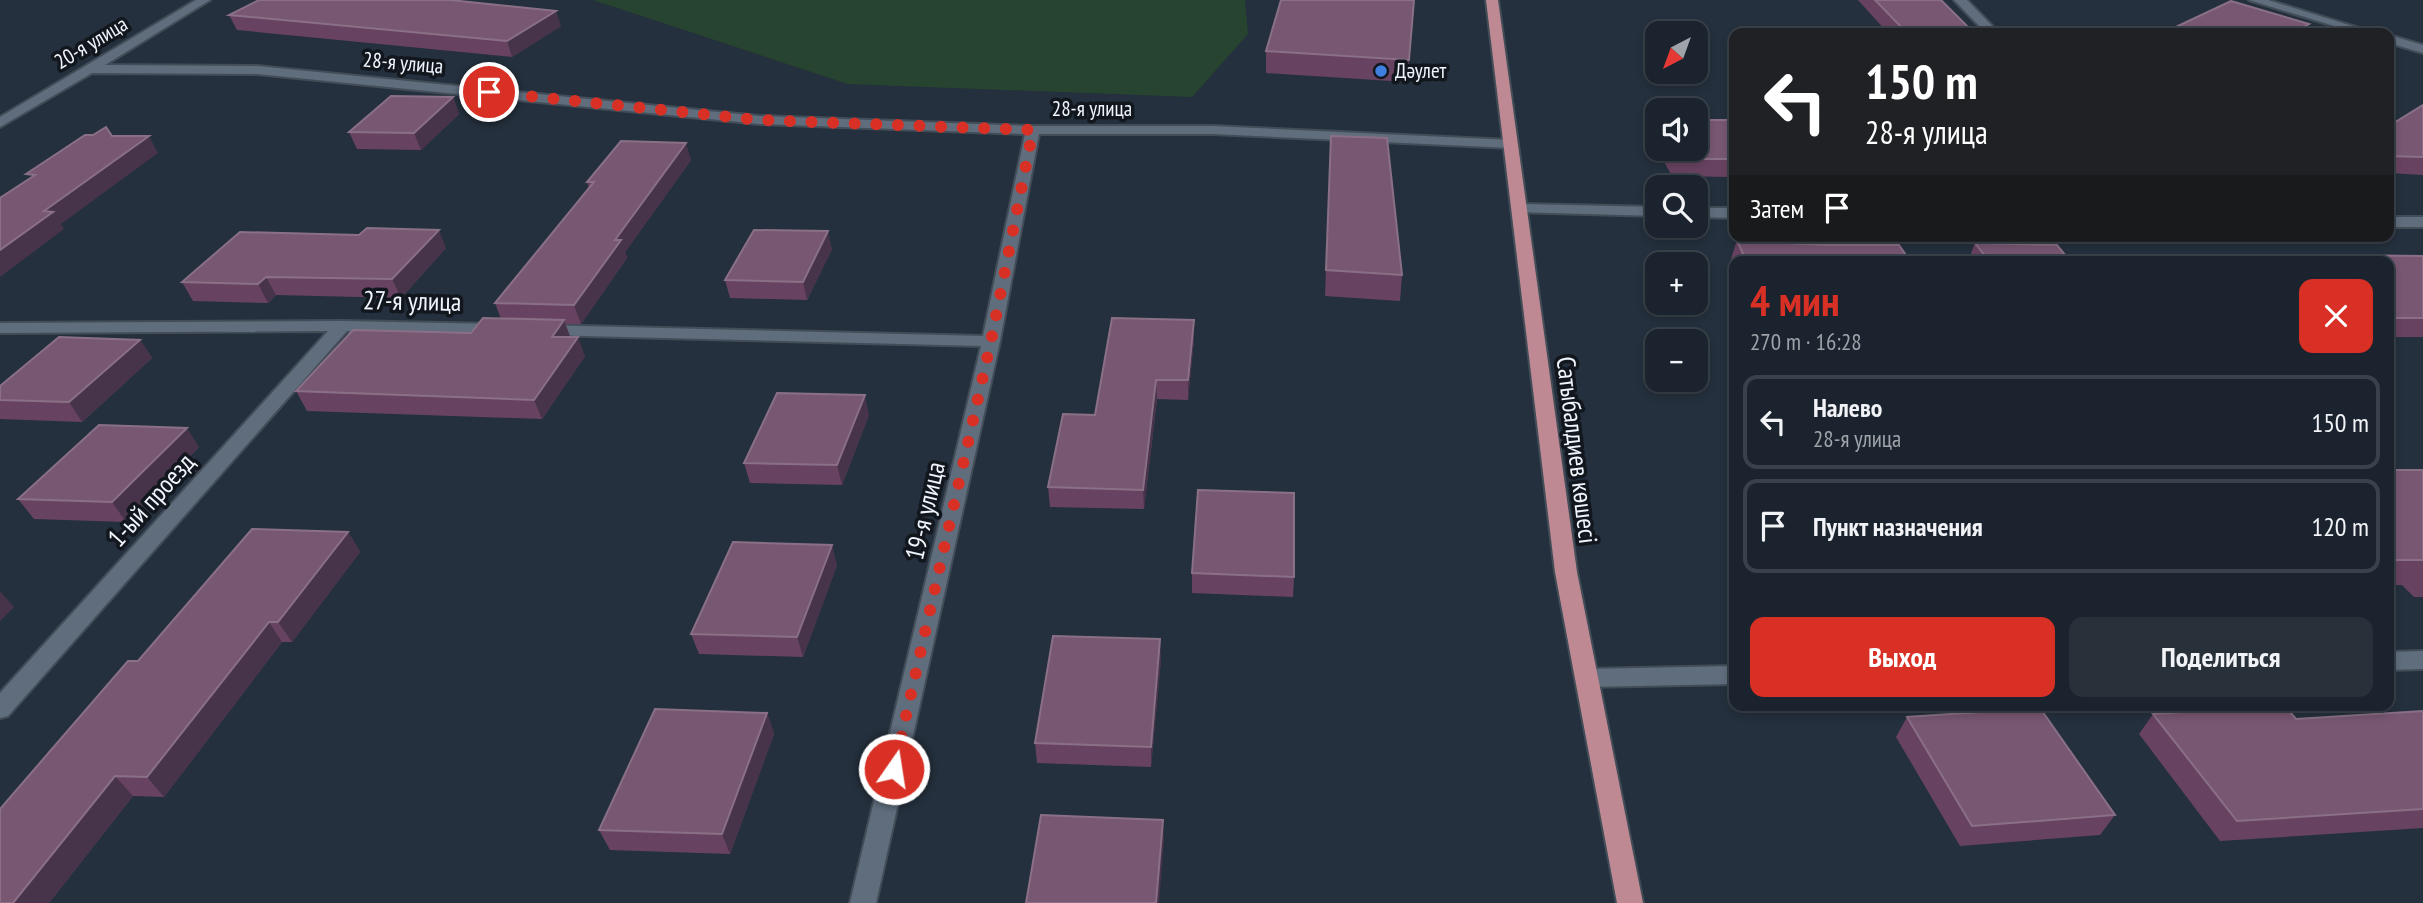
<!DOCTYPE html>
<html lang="ru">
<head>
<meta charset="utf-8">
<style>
  body { margin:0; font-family:"PT Sans Narrow",sans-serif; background:#28303a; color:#f1f3f6; height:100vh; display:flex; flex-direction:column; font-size:26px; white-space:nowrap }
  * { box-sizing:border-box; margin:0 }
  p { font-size:23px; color:#a0a4aa }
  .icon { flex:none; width:38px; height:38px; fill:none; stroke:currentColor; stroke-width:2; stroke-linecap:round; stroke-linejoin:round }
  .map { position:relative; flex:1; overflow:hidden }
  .sheet { position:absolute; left:1729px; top:256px; width:665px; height:455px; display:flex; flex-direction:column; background:#1b242e; border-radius:14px; box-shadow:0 4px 10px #0003,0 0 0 2px #39414a }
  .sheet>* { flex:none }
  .banner { position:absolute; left:1729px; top:28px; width:665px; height:214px; border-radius:14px; box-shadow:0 4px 10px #0003,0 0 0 2px #39414a; background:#202124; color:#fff; overflow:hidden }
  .needle { width:46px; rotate:221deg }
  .tools { position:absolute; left:1645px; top:21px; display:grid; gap:14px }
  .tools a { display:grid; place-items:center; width:63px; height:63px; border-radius:14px; background:#1b242e; box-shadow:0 4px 10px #0003,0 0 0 2px #39414a; font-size:35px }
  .pin { position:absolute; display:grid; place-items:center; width:60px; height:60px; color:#fff; margin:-30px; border:4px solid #fff; border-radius:50%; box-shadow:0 2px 7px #0007 }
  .me { position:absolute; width:77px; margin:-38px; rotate:13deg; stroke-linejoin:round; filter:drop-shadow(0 0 5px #0008) }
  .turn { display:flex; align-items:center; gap:24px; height:147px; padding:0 21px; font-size:32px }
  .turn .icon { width:91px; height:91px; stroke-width:2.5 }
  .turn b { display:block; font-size:49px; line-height:60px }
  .then { display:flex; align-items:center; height:66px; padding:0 21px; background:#0003; gap:14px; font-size:26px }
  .round { display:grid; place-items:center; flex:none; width:74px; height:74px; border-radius:14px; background:#28303a }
  .summary { display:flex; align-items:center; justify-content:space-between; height:119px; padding:0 21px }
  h1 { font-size:42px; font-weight:600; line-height:52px; color:#d93025 }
  .button { display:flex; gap:14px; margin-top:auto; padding:14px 21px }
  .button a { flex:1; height:80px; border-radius:14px; background:#d93025; color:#fff; font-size:28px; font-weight:600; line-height:80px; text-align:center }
  .button a+a { background:#28303a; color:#f1f3f6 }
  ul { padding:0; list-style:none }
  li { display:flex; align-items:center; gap:21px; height:94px; margin:0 14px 10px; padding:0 7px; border:4px solid #39414a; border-radius:14px }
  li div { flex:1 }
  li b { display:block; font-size:26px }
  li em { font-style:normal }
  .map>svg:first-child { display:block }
</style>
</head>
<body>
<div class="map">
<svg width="2423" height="903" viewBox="0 0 2423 903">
  <rect width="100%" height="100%" fill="#24303d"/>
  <!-- green -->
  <path fill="#274430" d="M593,0H1245L1248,34L1192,97L848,84Z"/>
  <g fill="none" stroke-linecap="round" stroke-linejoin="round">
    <defs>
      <g id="minor">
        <path d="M196,0H210L105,65L257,66L759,116L1033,126H1213L1511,140L1518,144L1511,148L1213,134H1039L1000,341L876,903H850L981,346L543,335L534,330L543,325L983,336L1025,134L759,124L257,74L92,73L0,127V117Z"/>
        <path d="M1954,0H1967L1999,33H1986Z"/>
        <path d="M2249,0H2268L2375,33H2357Z"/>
        <path d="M2389,35L2423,45V53L2389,43Z"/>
        <path d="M1520,204L1657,207V216L1515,212L1512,209Z"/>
        <path d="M1734,208V218L1696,217V208Z"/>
        <rect x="2389" y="217" width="34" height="10"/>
        <path d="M342,321L499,324L508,329L499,334L347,331L8,716L0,718V693L328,331L0,333V323Z"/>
        <path d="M2423,651V669L2389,670V652Z"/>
        <path d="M1734,666V684L1587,687L1579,684L1575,678L1579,672L1587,669Z"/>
      </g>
      <path id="primary" d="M1486,0H1498L1577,572L1643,903H1617L1555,572Z"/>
    </defs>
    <!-- minor casing -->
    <use href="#minor" stroke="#424d58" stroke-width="4"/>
    <!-- primary casing -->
    <use href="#primary" stroke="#424d58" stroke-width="4"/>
    <!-- minor -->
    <use href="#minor" fill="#5f6d7d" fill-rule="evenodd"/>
    <!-- primary -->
    <use href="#primary" fill="#be8992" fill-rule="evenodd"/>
  </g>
  <!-- wall -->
  <g fill="#684361">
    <path d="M1858,0H1941L1974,33H1888Z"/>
    <path d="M229,15L561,26L512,57L237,30Z"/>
    <path d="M1266,51L1409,60L1407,82L1266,73Z"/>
    <path d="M453,97L459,114L421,150L357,149L349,132Z"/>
    <path d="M2423,105V175L2389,173V126Z"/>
    <path d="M1655,119H1657V148L1651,136Z"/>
    <path d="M1734,120V177L1672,176L1657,149H1696Z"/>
    <path d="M1331,136L1402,275L1400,301L1325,296Z"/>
    <path d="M691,160L625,252L627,258L581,324H565L570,337L585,356L542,419L307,411L296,391L471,333L501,319L495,303L589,188L587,182Z"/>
    <path d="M1737,240L1910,261H1734V265L1731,259Z"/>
    <path d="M1975,243L2070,261H1968Z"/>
    <path d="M446,248L401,298L276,295L268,303L193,301L182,282Z"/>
    <path d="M832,249L807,300L730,298L725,280Z"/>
    <path d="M2336,255L2423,256V337H2389V261H2332Z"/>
    <path d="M1194,320V339L1188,400L1157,399L1144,509L1050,507L1048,487Z"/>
    <path d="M140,340L152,358L82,422L0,419V386Z"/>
    <path d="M869,415L842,485L750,483L744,463Z"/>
    <path d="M199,447L126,522L34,519L18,499Z"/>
    <path d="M2389,470H2423V597H2414L2402,585H2389Z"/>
    <path d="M348,532L360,552L292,642H282L164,797L133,796L49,903H0L138,661Z"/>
    <path d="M837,565L803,657L699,654L691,634Z"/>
    <path d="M1192,573L1294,577L1293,597L1192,593Z"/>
    <path d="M1161,659L1151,767L1037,763L1035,743Z"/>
    <path d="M2423,711V828L2220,841L2139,734L2153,714L2296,719Z"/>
    <path d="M767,713L774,734L730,854L610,850L599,830Z"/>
    <path d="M1907,717L2115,815L2100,835L1960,846L1896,737Z"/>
  </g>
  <!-- shaded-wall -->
  <g fill="#47344b">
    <path d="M556,11L561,26L512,57L507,41Z"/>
    <path d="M453,97L459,114L421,150L414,133Z"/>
    <path d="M149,136L158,153L61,224L64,229L0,277V250L44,211Z"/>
    <path d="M686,143L691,160L625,252L627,258L581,324L574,305L615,240Z"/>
    <path d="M439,230L446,248L401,298L392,279Z"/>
    <path d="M828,231L832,249L807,300L803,282Z"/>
    <path d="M266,277L276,295L268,303L258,284Z"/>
    <path d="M564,320L571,339L552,337Z"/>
    <path d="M1194,320V339L1188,400V380Z"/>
    <path d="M578,337L585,356L542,419L534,400Z"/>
    <path d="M140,340L152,358L82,422L69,402Z"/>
    <path d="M1156,380L1157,399L1144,509L1143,490Z"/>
    <path d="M865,395L869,415L842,485L837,465Z"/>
    <path d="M187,428L199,447L126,522L112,502Z"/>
    <path d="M348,532L360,552L292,642L278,622Z"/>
    <path d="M832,545L837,565L803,657L797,637Z"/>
    <path d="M0,591L14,607L0,621Z"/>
    <path d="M269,622L282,642L164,797L147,777Z"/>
    <path d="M1160,639L1161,659L1151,767V747Z"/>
    <path d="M767,713L774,734L730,854L722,834Z"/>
    <path d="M115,776L133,796L49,903H13Z"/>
    <path d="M1163,820L1164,840L1159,903H1156Z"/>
  </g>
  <!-- building -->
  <g fill="#775772" stroke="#8a7087" stroke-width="2">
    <path d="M259,0H450L556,11L507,41L229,15Z"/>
    <path d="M1281,0H1414L1409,60L1266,51Z"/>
    <path d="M1875,0H1941L1974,33H1907Z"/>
    <path d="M2231,1L2309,24L2305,26L2330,33H2163Z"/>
    <path d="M391,96L453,97L414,133L349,132Z"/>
    <path d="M2423,105V157L2389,156V126Z"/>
    <path d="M1696,120H1734V159H1676L1670,149H1696Z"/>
    <path d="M106,127L112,136H149L44,211L53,212L0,250V198L35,175L26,174L85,135H93Z"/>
    <path d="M1331,136L1387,138L1402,275L1326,270Z"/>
    <path d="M621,141L686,143L615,240H621L574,305L495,303L594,182H587Z"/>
    <path d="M367,228L439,230L392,279L266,277L258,284L182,282L240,232L359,235Z"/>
    <path d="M754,230L828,231L803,282L725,280Z"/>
    <path d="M1737,240L1823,245H1899L1910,261H1746Z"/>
    <path d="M1975,243L2057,245L2070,261H1989Z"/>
    <path d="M2336,255L2423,256V318H2389V261H2328H2342Z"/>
    <path d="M483,318L564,320L552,337H578L534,400L296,391L353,330L471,333Z"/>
    <path d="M1112,318L1194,320L1188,380H1156L1143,490L1048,487L1063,414L1095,415Z"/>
    <path d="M59,337L140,340L69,402L0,400V386Z"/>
    <path d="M777,393L865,395L837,465L744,463Z"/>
    <path d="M99,425L187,428L112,502L18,499Z"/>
    <rect x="2389" y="470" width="34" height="90"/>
    <path d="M1198,490L1294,493V577L1192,573Z"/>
    <path d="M252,529L348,532L278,622H269L147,777L115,776L13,903H0V809L128,661H138Z"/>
    <path d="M733,542L832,545L797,637L691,634Z"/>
    <path d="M1053,636L1160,639L1151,747L1035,743Z"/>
    <path d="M2284,705L2296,719L2423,711V809L2237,821L2153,714Z"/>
    <path d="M2040,708L2115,815L1972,826L1907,717Z"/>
    <path d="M655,709L767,713L722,834L599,830Z"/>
    <path d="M1041,815L1163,820L1156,903H1026Z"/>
  </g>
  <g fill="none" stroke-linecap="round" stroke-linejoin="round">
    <!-- route -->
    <path stroke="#d93025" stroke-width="12" stroke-dasharray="0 21.6" d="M489,92L759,120L1033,130L991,341L894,769"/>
  </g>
  <!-- markers -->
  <circle fill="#3f7fe0" stroke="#12171e" stroke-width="2.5" cx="1381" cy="71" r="7"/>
  <g text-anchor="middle" stroke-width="7" stroke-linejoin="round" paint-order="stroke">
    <!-- far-street labels -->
    <g font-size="21" fill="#eff6fd" stroke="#12171e">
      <text transform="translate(91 43) rotate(-31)" y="7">20-я улица</text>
      <text transform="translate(403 63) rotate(5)" y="7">28-я улица</text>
      <text x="1092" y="116">28-я улица</text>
    </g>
    <!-- far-poi labels -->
    <g font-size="21" fill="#eff6fd" stroke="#12171e" text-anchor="start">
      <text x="1395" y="78">Дәулет</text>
    </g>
    <!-- street labels -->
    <g font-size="26" fill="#eff6fd" stroke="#12171e">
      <text transform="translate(412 301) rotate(1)" y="9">27-я улица</text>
      <text transform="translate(1577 450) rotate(83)" y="9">Сатыбалдиев көшесі</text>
      <text transform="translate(151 500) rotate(-48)" y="9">1-ый проезд</text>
      <text transform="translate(925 511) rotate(-77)" y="9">19-я улица</text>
    </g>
  </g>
</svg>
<div class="tools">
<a><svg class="needle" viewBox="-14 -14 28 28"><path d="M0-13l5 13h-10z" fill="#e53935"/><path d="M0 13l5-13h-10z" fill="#a0a4aa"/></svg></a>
<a><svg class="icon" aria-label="sound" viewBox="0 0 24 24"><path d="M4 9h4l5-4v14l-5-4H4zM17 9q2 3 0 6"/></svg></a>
<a><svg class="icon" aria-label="search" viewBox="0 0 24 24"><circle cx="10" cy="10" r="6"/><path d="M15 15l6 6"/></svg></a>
<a>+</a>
<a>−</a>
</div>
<div class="pin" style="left:489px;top:92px;background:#d93025"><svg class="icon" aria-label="arrive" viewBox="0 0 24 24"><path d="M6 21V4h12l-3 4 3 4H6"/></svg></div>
<svg class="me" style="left:894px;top:769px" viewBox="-20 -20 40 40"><circle r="17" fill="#d93025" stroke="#fff" stroke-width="3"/><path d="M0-11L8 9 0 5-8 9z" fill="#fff"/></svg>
<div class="banner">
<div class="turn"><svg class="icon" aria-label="left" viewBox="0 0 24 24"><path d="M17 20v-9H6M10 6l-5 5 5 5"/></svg><div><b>150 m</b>28-я улица</div></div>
<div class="then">Затем<svg class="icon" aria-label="arrive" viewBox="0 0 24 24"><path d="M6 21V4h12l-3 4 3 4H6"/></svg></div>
</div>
<section class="sheet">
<div class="summary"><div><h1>4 мин</h1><p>270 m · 16:28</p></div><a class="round" style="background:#d93025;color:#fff"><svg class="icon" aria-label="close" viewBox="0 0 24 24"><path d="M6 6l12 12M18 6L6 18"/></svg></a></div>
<ul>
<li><svg class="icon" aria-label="left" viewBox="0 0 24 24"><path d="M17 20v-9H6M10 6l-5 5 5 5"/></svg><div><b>Налево</b><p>28-я улица</p></div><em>150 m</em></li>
<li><svg class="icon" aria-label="arrive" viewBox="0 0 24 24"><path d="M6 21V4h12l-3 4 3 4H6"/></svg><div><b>Пункт назначения</b></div><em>120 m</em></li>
</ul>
<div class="button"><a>Выход</a><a>Поделиться</a></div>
</section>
</div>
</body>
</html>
